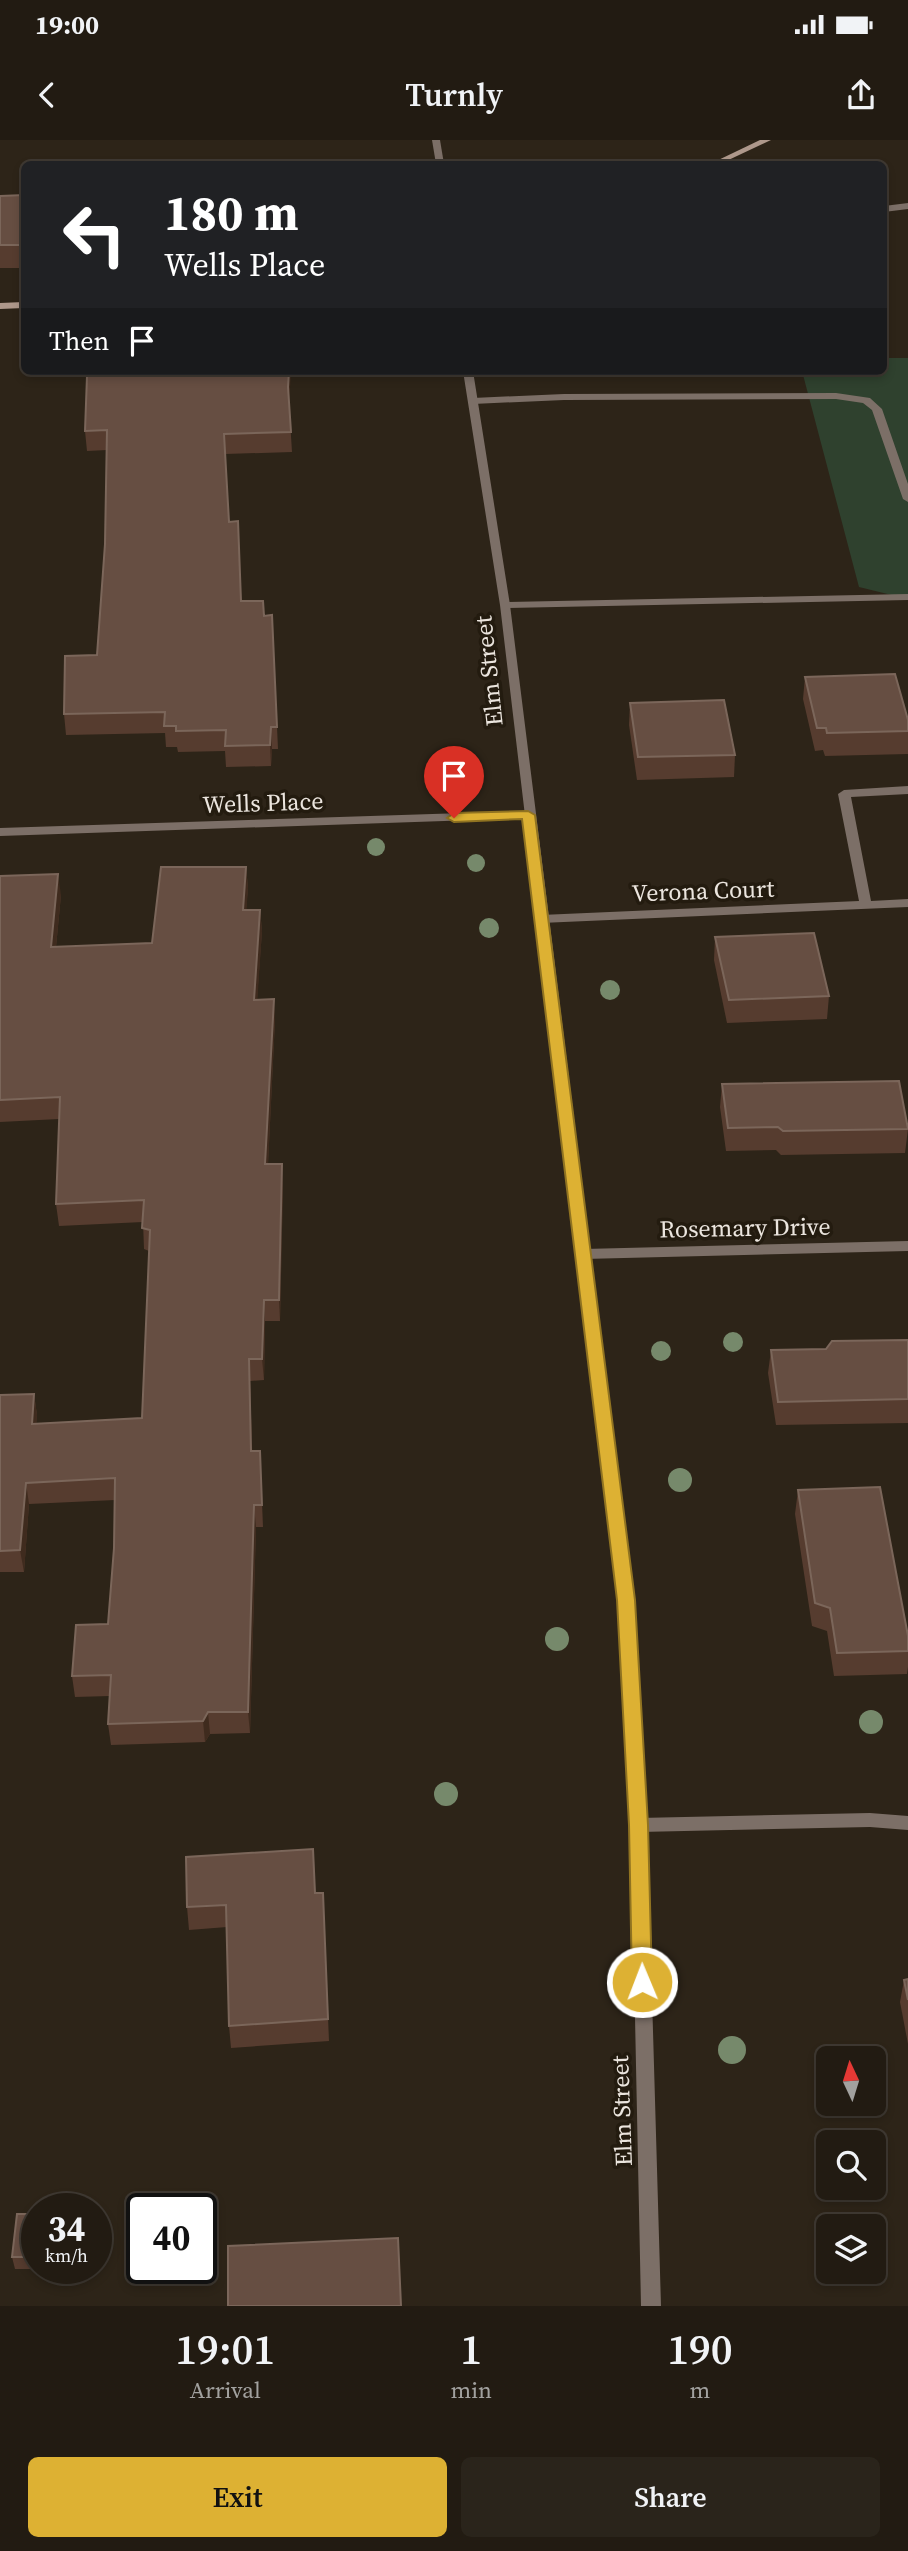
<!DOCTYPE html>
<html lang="en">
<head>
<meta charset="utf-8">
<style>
  body { margin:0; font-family:"Source Serif 4",serif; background:#2a241b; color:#f1f3f6; height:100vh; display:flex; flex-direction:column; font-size:26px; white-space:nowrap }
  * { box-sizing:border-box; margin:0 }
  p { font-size:23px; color:#a2a19f }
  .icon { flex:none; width:38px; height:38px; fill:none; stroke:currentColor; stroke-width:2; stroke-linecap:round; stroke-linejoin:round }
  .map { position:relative; height:2166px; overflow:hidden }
  .sheet { display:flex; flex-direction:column; background:#221b12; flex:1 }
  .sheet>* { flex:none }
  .banner { position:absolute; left:21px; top:21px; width:866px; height:214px; border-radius:10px; box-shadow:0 4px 10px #0003,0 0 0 2px #3f3932; background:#202124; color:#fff; overflow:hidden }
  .needle { width:46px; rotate:356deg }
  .buttons { position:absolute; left:816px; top:1906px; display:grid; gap:14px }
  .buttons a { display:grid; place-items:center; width:70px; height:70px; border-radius:10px; background:#221b12; box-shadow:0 4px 10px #0003,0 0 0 2px #3f3932; font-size:35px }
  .speed { position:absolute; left:21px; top:2053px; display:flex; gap:14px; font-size:35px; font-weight:700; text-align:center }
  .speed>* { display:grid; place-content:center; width:91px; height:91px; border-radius:50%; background:#221b12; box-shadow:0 4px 10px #0003,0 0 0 2px #3f3932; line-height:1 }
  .speed small { font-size:18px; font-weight:400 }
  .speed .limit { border:4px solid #111; border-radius:10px; background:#fff; color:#111 }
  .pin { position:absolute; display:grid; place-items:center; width:60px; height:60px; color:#fff; margin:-72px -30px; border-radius:50% 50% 50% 0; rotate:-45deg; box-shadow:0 0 7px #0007 }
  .pin .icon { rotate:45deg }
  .me { position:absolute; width:77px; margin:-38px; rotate:359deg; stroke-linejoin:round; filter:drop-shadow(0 0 5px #0008) }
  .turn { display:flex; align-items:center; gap:24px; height:147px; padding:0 28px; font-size:32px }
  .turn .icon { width:91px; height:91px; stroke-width:2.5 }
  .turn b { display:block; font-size:49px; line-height:60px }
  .then { display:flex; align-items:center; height:66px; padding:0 28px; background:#0003; gap:14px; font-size:26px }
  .eta { display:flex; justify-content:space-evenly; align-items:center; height:119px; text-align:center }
  .eta b { font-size:42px; font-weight:600; line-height:49px }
  .primary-button { display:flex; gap:14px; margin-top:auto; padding:14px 28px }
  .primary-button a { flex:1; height:80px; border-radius:10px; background:#ddb133; color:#111; font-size:28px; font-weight:600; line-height:80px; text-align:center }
  .primary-button a+a { background:#2a241b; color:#f1f3f6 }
  .status { display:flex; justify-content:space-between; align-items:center; height:49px; padding:0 35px; background:#221b12; direction:ltr }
  .status svg { height:19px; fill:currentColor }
  header { display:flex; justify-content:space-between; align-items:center; height:91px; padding:0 28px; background:#221b12; font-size:32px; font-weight:600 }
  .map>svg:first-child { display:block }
</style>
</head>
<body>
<div class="status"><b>19:00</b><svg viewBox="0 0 49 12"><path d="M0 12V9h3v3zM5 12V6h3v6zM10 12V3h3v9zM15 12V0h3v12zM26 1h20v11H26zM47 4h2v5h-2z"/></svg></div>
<header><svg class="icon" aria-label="back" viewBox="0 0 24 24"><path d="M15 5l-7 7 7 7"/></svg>Turnly<svg class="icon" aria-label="share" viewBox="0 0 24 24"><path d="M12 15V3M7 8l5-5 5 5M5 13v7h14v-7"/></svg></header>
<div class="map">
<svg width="908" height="2166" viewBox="0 0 908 2166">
  <rect width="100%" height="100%" fill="#2d2418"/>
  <!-- green -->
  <path fill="#2f412e" d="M884,218H908V459L859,447L802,231H884Z"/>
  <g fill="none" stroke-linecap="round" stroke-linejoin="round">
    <!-- service -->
    <g fill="#7c6f67" fill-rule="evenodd">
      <path d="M836,253L870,258L882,269L908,344V362L903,359L872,270L863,263L836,259L564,260L473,264L468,261L473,258L564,254Z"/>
      <path d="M908,454V460L505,468L500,465L505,462Z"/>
    </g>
    <!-- minor -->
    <g fill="#7c6f67" fill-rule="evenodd">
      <path d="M432,0H440L444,24H436Z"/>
      <path d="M908,63V69L884,72V66Z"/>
      <path d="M908,646V654L851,657L871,761L908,759V767L541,783L535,779L541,775L859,761L838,654L844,650Z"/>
      <path d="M528,671L534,675L532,678L0,696V688Z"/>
      <path d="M908,1101V1111L584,1119L577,1114L584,1109Z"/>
      <path d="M870,1673L908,1676V1690L870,1687L639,1692L633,1690L631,1685L633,1680L639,1678Z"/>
    </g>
    <!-- tertiary -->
    <path fill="#7c6f67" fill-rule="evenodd" d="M463,231H473L510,465L634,1460L647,1685L661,2166H641L631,1685L618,1460L500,465Z"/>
    <!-- secondary -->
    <g fill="#ae988b" fill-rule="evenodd">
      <path d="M760,0H771L720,24H710Z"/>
      <path d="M24,162V168L0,169V163Z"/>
    </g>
  </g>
  <!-- trees -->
  <g fill="#76896b">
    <circle cx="376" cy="707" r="9"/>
    <circle cx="476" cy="723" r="9"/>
    <circle cx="489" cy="788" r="10"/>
    <circle cx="610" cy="850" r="10"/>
    <circle cx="733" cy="1202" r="10"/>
    <circle cx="661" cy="1211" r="10"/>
    <circle cx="680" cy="1340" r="12"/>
    <circle cx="557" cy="1499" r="12"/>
    <circle cx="871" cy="1582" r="12"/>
    <circle cx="446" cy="1654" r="12"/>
    <circle cx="732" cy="1910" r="14"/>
  </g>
  <!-- wall -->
  <g fill="#563c2f">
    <path d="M24,55V128H0V56Z"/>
    <path d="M289,264L292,312L225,314L229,382L241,461L264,476L272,475L278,609H272L271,626L226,627L225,611L178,612L177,607H166L165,593L66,595L64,574L97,515L105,404L107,310L87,311L85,291Z"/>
    <path d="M805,537L908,580V614L825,616L823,610L815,611L803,559Z"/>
    <path d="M630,563L735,615L734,637L637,640L629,585Z"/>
    <path d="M246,727L248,748L246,770H260L262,791L257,859L275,880L268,1024L283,1046L280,1181H265L264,1240L250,1241L252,1311H260L263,1387H256L250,1593L210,1594L205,1602L111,1605L108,1584L110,1556L75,1557L72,1536L108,1484L114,1408L115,1360L29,1364L24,1432H0V1255L34,1254L37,1275L36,1284L142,1278L149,1111L144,1109L143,1082L59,1086L56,1064L59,979L0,982V736L61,755L56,807L152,803Z"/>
    <path d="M715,797L829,856L827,879L727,883L714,820Z"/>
    <path d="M722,944L908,989L905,1013L781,1015L776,1010L726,1011L720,967Z"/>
    <path d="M908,1200V1283L776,1285L768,1233L771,1210L826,1209Z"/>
    <path d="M798,1350L908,1496V1527L907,1534L834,1536L827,1491L812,1486L795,1374Z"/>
    <path d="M323,1753L329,1901L231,1908L229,1886L227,1787L189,1790L187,1767Z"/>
    <path d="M908,1839V1904L900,1862L904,1840Z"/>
    <path d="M37,2074V2128L74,2129H15L12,2117Z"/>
  </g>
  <!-- shaded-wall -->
  <g fill="#3f2b1e">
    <path d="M24,91V125L22,105Z"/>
    <path d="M289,231H291L289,266L288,247Z"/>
    <path d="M271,587L272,609L271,626L270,605Z"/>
    <path d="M246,727L248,748L245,791L243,770Z"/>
    <path d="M58,734L61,755L54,828L51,807Z"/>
    <path d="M260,770L262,791L256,881L254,860Z"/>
    <path d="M274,859L275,880L267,1046L265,1024Z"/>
    <path d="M282,1024L283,1046L280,1181L279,1160Z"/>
    <path d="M264,1160L265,1181L264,1240L262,1219Z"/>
    <path d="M249,1219L250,1241L253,1333L251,1311Z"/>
    <path d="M34,1254L37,1275L35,1306L32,1284Z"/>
    <path d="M26,1343L29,1364L24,1432L20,1410Z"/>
    <path d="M254,1365L256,1387L250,1593L248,1572Z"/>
    <path d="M208,1572L210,1594L205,1602L203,1581Z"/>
  </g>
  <!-- building -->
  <g fill="#664e42" stroke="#7b665a" stroke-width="2">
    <path d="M24,55V91L22,105H0V56Z"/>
    <path d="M99,231H289L288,247L291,292L224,294L229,382L238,381L241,461H263L264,476L272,475L277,587H271L270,605L225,606L226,590L176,591V586H164L165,572L64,574L65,516L97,515L105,404L107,290L85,291L87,236H99Z"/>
    <path d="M895,534L908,580V591L827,593L826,588H817L805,537Z"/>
    <path d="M724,560L735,615L638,617L630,563Z"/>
    <path d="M161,727H246L243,770H260L254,860L274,859L265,1024H282L279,1160H264L262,1219H249L251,1311H260L262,1365H254L248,1572H208L203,1581L108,1584L111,1535L72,1536L76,1485L108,1484L114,1408L115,1338L26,1343L20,1410L0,1411V1255L34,1254L32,1284L142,1278L150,1090L142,1088L144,1060L56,1064L60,957L0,960V736L58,734L51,807L152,803Z"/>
    <path d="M814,793L829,856L729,860L715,797Z"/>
    <path d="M899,941L908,989L783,991L778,987L728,988L722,944Z"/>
    <path d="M908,1200V1259L778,1262L771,1210L826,1209L832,1201Z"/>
    <path d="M880,1347L908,1496V1511L837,1513L830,1468L815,1463L798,1350Z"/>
    <path d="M313,1709L315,1753H323L328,1879L229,1886L226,1765L187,1767L186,1717Z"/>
    <path d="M908,1839V1860L904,1840Z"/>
    <path d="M17,2074H37V2117H12Z"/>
    <path d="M398,2098L401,2166H228V2106Z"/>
  </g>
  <!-- route -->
  <path fill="#ddb133" stroke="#907321" stroke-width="2" d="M528,671L535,675L635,1460L648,1685L652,1842L649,1848L642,1851L635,1848L632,1842L629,1685L617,1460L522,679L454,682L447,678L454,673Z"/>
  <g text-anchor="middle" stroke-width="7" stroke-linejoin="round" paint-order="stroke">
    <!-- street labels -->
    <g font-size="24" fill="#ebe5de" stroke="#231b0f">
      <text transform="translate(489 531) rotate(-96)" y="8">Elm Street</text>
      <text transform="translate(263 663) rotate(-2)" y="8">Wells Place</text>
      <text transform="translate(703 751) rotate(-2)" y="8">Verona Court</text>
      <text transform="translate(745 1088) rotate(-1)" y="8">Rosemary Drive</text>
      <text transform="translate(622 1971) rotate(-92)" y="8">Elm Street</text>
    </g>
  </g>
</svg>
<div class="buttons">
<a><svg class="needle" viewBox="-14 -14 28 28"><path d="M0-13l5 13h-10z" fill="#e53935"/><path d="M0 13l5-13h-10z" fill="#a2a19f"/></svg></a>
<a><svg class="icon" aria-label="search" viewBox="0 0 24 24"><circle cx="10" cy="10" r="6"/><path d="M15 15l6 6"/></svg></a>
<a><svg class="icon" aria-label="layers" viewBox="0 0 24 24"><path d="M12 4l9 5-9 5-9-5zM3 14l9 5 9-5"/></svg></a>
</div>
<div class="speed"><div>34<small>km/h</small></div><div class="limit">40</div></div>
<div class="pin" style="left:454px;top:678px;background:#d93025"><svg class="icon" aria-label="arrive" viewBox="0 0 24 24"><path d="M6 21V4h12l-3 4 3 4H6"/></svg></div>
<svg class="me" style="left:642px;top:1842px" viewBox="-20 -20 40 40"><circle r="17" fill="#ddb133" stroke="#fff" stroke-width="3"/><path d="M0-11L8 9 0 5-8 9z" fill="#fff"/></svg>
<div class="banner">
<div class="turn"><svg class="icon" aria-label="left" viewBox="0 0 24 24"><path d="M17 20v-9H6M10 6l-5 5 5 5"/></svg><div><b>180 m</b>Wells Place</div></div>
<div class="then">Then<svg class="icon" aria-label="arrive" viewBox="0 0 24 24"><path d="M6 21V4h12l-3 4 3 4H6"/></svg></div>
</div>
</div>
<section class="sheet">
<div class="eta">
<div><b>19:01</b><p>Arrival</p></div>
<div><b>1</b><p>min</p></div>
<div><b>190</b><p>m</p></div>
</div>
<div class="primary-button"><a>Exit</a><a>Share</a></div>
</section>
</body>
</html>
